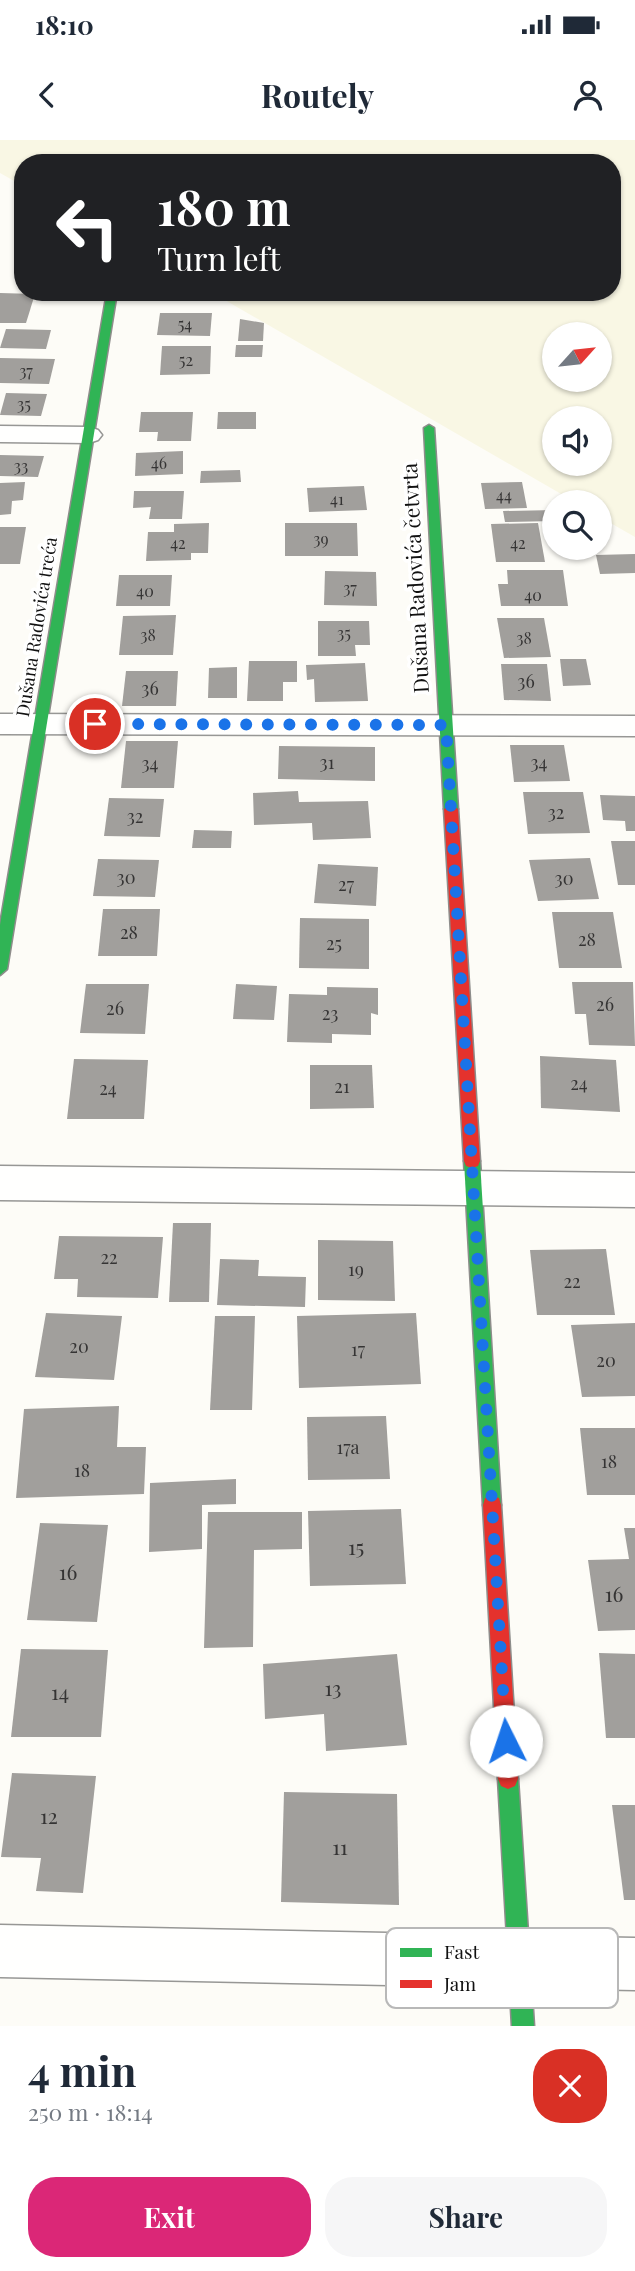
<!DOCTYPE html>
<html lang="en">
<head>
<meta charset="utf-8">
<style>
  body { margin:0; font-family:"Playfair Display",serif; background:#f6f6f7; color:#1f2937; height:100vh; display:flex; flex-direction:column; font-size:26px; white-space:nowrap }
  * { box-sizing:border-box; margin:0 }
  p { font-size:23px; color:#747a83 }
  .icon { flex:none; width:38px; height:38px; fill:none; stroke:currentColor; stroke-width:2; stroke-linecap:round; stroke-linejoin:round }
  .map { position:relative; height:1886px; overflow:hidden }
  .panel { display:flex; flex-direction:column; background:#fff; flex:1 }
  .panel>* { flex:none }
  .top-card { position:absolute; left:14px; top:14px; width:607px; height:147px; border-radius:28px; box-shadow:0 2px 5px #0004; background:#202124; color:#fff; overflow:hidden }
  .needle { width:46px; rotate:63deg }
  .fabs { position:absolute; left:542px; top:182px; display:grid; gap:14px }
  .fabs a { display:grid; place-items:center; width:70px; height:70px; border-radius:50%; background:#fff; box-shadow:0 2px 5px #0004; font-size:35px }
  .pin { position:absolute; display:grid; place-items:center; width:60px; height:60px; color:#fff; margin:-30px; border:4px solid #fff; border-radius:50%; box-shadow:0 2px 7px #0007 }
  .me { position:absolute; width:77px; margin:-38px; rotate:356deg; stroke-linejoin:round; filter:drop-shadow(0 0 5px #0008) }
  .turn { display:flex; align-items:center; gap:24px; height:147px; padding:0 28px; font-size:32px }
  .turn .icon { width:91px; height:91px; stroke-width:2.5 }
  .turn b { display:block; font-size:49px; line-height:60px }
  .round { display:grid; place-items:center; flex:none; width:74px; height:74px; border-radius:28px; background:#f6f6f7 }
  .headline { display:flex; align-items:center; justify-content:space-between; height:119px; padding:0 28px }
  h1 { font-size:42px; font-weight:700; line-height:52px }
  .action { display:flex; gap:14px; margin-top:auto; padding:14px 28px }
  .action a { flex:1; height:80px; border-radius:28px; background:#db2777; color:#fff; font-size:28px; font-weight:700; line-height:80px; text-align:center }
  .action a+a { background:#f6f6f7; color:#1f2937 }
  .status { display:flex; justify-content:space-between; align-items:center; height:49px; padding:0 35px; background:#fff; direction:ltr }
  .status svg { height:19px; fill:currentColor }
  header { display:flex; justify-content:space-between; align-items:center; height:91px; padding:0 28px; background:#fff; font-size:32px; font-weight:700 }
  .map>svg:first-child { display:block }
</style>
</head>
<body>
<div class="status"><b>18:10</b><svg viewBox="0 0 49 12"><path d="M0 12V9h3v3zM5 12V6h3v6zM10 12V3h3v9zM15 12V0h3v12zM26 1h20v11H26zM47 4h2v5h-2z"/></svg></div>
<header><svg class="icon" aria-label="back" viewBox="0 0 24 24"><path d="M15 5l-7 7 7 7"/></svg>Routely<svg class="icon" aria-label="person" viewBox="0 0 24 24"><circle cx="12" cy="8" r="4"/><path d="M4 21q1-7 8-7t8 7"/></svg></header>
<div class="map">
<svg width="635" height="1886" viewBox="0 0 635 1886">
  <rect width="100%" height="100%" fill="#fdfcf7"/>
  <!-- farmland -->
  <path fill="#f9f7e4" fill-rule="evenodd" d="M0,0H635V397L600,377V362H575L211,152H612V23H23V46L0,33ZM555,194H600V240H555ZM555,278H600V324H555Z"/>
  <!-- building -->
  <g fill="#a19f9c">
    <path d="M0,153L35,154L26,183H0Z"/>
    <path d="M160,173H212L210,196L157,195Z"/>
    <path d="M240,179L264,183L263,201H238Z"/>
    <path d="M6,189L51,190L46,209L0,208Z"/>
    <path d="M236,205H263L262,217H235Z"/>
    <path d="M162,206H211L210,234L160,235Z"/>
    <path d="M0,218L55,219L49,244L0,243Z"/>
    <path d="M6,253L47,254L41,276L0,275Z"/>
    <path d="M141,272H193L191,301H157L158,292H139Z"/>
    <path d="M218,272H256V289H217Z"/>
    <path d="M183,311V334L135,336L136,313Z"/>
    <path d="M0,315L44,316L38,337L0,336Z"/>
    <path d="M240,330L241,342L200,343L201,331Z"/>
    <path d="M25,342L23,360L12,361L11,374L0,375V343Z"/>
    <path d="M522,342L527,368L485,369L481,343Z"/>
    <path d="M364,346L367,370L309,372L307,348Z"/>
    <path d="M134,351H184L182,379H149L151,367L133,368Z"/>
    <path d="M555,370V381L505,382L503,371Z"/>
    <path d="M209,383L208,413H191V420L146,421L148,392H174V384Z"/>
    <path d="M285,383H357L358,416H285Z"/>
    <path d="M538,383L545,422H496L491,384Z"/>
    <path d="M0,387H26L20,424H0Z"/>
    <path d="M635,414V433L600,434L596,415Z"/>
    <path d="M507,430H563L568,466H501L498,444H508Z"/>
    <path d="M325,431L376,432L377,466L324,465Z"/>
    <path d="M119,435H172L170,466H116Z"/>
    <path d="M176,475L173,515H119L123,476Z"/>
    <path d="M497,478H544L551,517L504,518Z"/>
    <path d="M318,481H369L370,505H355L356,516H318Z"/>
    <path d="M560,519H586L591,545L563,546Z"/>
    <path d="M249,521H297V542H283V561H247Z"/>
    <path d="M365,523L368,561L315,562L314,539L307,540L306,525Z"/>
    <path d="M501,524H547L551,561L504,560Z"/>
    <path d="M237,527V558H208L209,528Z"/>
    <path d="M126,531H178L176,566H122Z"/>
    <path d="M126,601H178L174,648H121Z"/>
    <path d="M510,605H564L570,641L514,642Z"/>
    <path d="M279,606L375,607V641L278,639Z"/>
    <path d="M298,651L299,662L368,661L371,698L313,700L312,683L254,685L253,653Z"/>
    <path d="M523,652H583L590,693L528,694Z"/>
    <path d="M600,655L635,656V691H626L625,681L603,680Z"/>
    <path d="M109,658L164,659L160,697L104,696Z"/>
    <path d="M194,690L232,691L231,708H192Z"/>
    <path d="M611,701H635V745H618Z"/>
    <path d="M590,718L599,759L538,761L529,720Z"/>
    <path d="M98,719L159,720L155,757L93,756Z"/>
    <path d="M318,724L378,727L376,766L314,763Z"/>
    <path d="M103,769H160L157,816H98Z"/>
    <path d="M552,772H613L622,828H559Z"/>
    <path d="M300,778L369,779V829L299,828Z"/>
    <path d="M572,842H633L635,906L589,905L586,874H575Z"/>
    <path d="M86,844H149L145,894L80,893Z"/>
    <path d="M236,844L277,846L274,880L233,879Z"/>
    <path d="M327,847L378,848V875L371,873V895L332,894V903L287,902L289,854L327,855Z"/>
    <path d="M540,916L616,920L620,972L541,968Z"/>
    <path d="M74,919L148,920L144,979H67Z"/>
    <path d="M310,925H372L374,968L310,969Z"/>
    <path d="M173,1083H211L209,1162H169Z"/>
    <path d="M59,1096L163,1097L158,1158L77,1157L78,1139H54Z"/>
    <path d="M318,1100L393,1101L395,1161L318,1160Z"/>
    <path d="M606,1109L615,1175H537L530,1110Z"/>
    <path d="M220,1119L259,1120L258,1136L306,1137L305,1167L217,1165Z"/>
    <path d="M46,1173L122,1176L114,1240L35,1237Z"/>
    <path d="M416,1173L421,1244L299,1248L297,1176Z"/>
    <path d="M215,1176H255L252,1270H210Z"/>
    <path d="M635,1183V1256L582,1257L571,1185Z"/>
    <path d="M119,1266L117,1307H146L144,1354L16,1358L24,1269Z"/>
    <path d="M386,1276L390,1339L308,1340L307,1277Z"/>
    <path d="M580,1288H635V1355H587Z"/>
    <path d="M236,1339V1364L202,1365V1409L149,1412L150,1343Z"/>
    <path d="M401,1369L406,1444L310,1446L308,1371Z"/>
    <path d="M208,1372H302V1409L254,1410L253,1507L204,1508Z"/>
    <path d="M40,1383L108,1385L97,1482L27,1480Z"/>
    <path d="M624,1388H635V1490L598,1491L588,1420L629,1419Z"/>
    <path d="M21,1509L108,1510L101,1597H11Z"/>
    <path d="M599,1513L635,1514V1598H606Z"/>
    <path d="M397,1514L407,1605L326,1611L324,1574L265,1579L263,1524Z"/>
    <path d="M12,1633L96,1636L83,1753L36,1751L41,1718L1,1717Z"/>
    <path d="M284,1652L397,1654L399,1765L281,1762Z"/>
    <path d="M612,1665H635V1760H624Z"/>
  </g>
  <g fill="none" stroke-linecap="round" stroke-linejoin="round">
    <defs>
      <g id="street">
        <path d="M0,286L89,287L98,290L102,295L98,300L89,303L0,302Z"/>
        <path d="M0,574L635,576V596L0,594Z"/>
        <path d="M0,1026L635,1033V1067L0,1060Z"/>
        <path d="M0,1785L635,1798V1850L0,1837Z"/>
      </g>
      <g id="fast">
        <path d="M107,152H117L7,829L0,835V785Z"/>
        <path d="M429,285L434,288L458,669L451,674L444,669L424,288Z"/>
        <path d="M472,1014L478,1016L480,1021L501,1365L499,1372L492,1374L485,1372L483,1365L464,1021L466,1016Z"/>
        <path d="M508,1629L515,1632L518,1639L534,1886H512L498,1639L501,1632Z"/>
      </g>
      <g id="jam">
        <path d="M451,664L458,669L480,1021L478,1026L472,1028L466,1026L464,1021L444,669Z"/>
        <path d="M492,1356L499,1358L501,1365L518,1639L515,1646L508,1649L501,1646L498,1639L483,1365L485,1358Z"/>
      </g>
    </defs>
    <!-- street casing -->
    <use href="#street" stroke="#979795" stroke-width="3"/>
    <!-- fast casing -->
    <use href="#fast" stroke="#8e8d8b" stroke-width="3"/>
    <!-- jam casing -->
    <use href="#jam" stroke="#8e8d8b" stroke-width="3"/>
    <!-- street -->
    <use href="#street" fill="#fffffe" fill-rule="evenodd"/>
    <!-- fast -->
    <use href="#fast" fill="#30b455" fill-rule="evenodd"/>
    <!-- jam -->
    <use href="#jam" fill="#e5322d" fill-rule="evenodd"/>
  </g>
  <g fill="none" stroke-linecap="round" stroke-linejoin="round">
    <!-- route -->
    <path stroke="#1a73e8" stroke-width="12" stroke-dasharray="0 21.6" d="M95,584L446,585L506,1601"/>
  </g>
  <g text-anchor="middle" stroke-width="7" stroke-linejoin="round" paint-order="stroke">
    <!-- far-number labels -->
    <g font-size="16" fill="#353434">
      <text x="185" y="190">54</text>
      <text x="186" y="226">52</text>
      <text x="26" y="237">37</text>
      <text x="24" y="270">35</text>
      <text x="159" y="329">46</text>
      <text x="21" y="332">33</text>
      <text x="504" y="361">44</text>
      <text x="337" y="365">41</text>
      <text x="321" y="405">39</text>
      <text x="178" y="409">42</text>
      <text x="518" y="409">42</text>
      <text x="350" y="454">37</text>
      <text x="145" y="457">40</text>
      <text x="533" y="461">40</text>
      <text x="344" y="499">35</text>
      <text x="148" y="501">38</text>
      <text x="524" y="504">38</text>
    </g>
    <!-- far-street labels -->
    <g font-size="18" fill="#111" stroke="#fff">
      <text transform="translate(37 487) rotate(-81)" y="6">Dušana Radovića treća</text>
    </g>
    <!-- number labels -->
    <g font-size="18" fill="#353434">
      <text x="526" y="548">36</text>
      <text x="150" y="555">36</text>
      <text x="327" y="629">31</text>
      <text x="539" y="629">34</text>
      <text x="150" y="630">34</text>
      <text x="556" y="679">32</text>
      <text x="135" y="683">32</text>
      <text x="126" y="744">30</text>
      <text x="564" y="745">30</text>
      <text x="346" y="751">27</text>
      <text x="129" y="799">28</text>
      <text x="587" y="806">28</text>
      <text x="334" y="810">25</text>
      <text x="605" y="871">26</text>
      <text x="115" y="875">26</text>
      <text x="330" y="880">23</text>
      <text x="579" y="950">24</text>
      <text x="342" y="953">21</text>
      <text x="108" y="955">24</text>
      <text x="109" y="1124">22</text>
      <text x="356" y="1136">19</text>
      <text x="572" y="1148">22</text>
      <text x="79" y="1213">20</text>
      <text x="358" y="1216">17</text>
      <text x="606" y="1227">20</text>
      <text x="348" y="1314">17a</text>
      <text x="609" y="1328">18</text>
      <text x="82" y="1337">18</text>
    </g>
    <!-- street labels -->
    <g font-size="21" fill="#111" stroke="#fff">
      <text transform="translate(416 438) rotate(-93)" y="7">Dušana Radovića četvrta</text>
    </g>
    <!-- near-number labels -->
    <g font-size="21" fill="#353434">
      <text x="356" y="1415">15</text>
      <text x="68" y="1440">16</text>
      <text x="614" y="1462">16</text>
      <text x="333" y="1556">13</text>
      <text x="60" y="1560">14</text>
      <text x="49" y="1684">12</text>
      <text x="340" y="1715">11</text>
    </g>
  </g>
  <!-- legend -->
  <rect x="386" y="1788" width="232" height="80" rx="10" fill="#fff" stroke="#b8b8b8" stroke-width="2"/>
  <rect x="400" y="1808" width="32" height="9" fill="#30b455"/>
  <rect x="400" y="1840" width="32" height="8" fill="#e5322d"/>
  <g font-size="19" fill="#111">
    <text x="444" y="1819">Fast</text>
    <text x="444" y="1851">Jam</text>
  </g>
</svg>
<div class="fabs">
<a><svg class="needle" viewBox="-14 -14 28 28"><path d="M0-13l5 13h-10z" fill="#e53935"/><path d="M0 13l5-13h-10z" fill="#747a83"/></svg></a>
<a><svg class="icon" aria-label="sound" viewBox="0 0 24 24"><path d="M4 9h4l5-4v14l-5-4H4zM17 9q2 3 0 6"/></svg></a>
<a><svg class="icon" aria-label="search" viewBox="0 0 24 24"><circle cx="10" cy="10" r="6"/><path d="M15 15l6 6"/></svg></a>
</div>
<div class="pin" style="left:95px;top:584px;background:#d93025"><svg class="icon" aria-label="arrive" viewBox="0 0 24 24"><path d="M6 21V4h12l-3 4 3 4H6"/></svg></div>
<svg class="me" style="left:506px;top:1601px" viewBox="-20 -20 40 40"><circle r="19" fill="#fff"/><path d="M0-13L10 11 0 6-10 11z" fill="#1a73e8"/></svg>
<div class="top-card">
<div class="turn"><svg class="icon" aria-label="left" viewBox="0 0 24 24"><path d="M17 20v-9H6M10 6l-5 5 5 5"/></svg><div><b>180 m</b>Turn left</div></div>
</div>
</div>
<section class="panel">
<div class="headline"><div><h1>4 min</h1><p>250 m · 18:14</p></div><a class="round" style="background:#d93025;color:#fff"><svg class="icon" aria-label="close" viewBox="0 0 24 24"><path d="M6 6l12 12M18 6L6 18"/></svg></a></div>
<div class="action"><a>Exit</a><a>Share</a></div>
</section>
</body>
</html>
